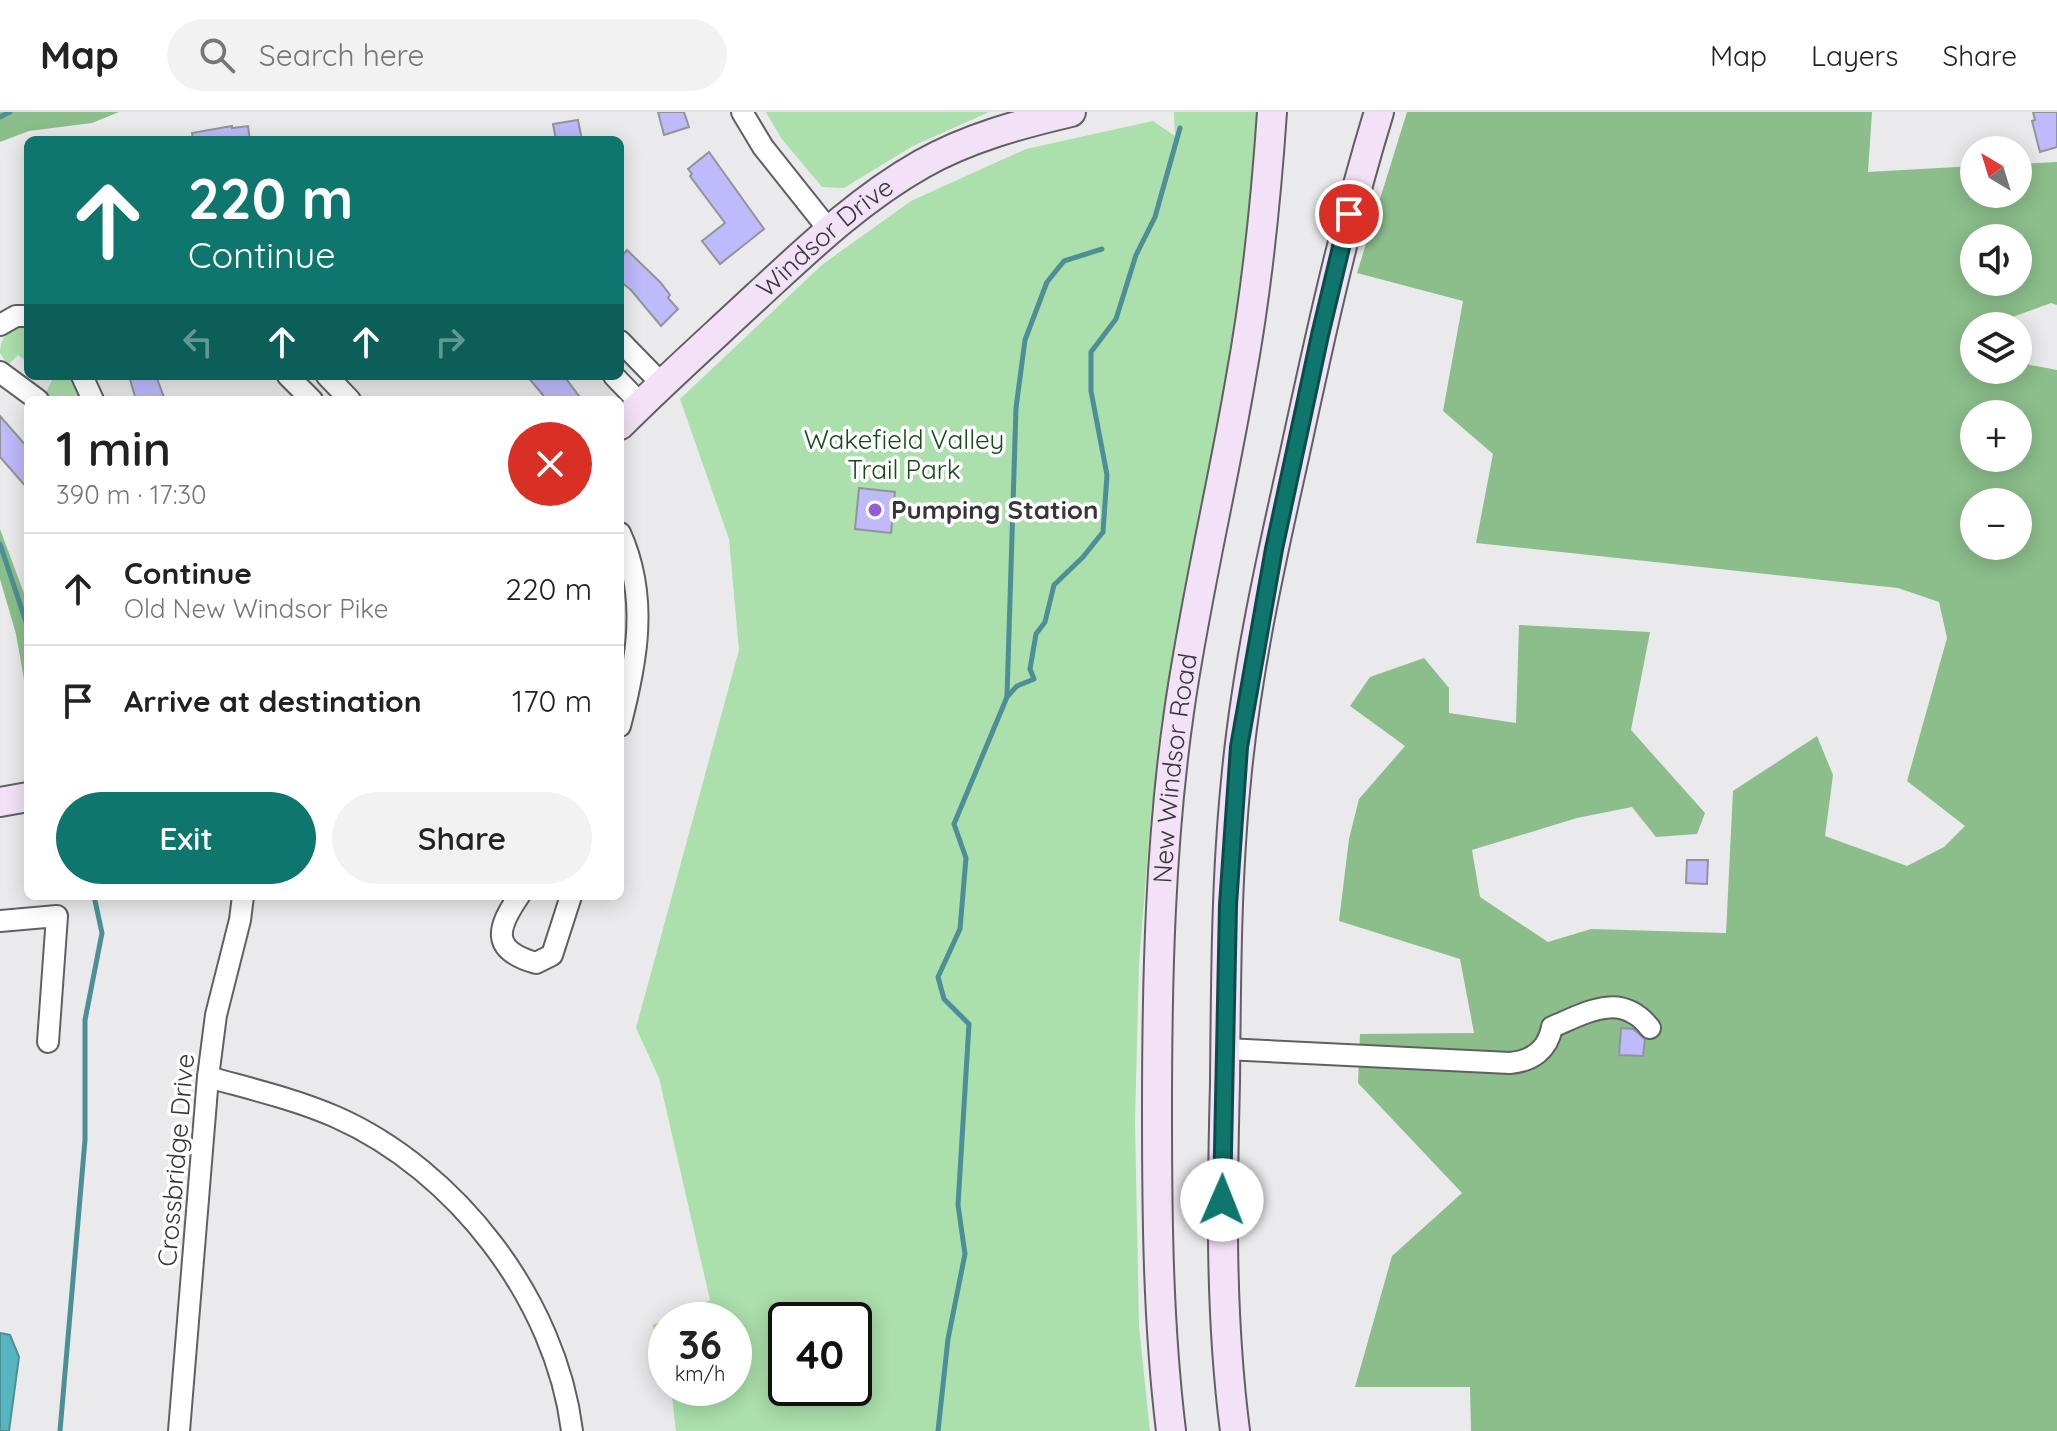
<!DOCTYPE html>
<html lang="en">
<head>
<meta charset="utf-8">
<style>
  body { margin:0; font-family:Quicksand,sans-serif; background:#f2f2f2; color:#222; height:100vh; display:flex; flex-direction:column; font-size:30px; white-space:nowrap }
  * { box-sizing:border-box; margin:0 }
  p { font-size:26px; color:#767676 }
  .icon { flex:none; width:44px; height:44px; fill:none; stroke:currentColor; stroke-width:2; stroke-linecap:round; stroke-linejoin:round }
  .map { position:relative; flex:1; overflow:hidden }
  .details { position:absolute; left:24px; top:284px; width:600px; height:504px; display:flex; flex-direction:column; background:#fff; border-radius:12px; box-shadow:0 4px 20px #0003 }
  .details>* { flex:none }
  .guide { position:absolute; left:24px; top:24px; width:600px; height:244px; border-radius:12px; box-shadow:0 4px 20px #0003; background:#0f766e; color:#fff; overflow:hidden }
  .needle { width:52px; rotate:322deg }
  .buttons { position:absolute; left:1960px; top:24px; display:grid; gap:16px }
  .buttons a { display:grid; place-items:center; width:72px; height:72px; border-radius:50%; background:#fff; box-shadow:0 4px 20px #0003; font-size:40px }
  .speed { position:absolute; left:648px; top:1190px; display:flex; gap:16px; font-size:40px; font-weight:700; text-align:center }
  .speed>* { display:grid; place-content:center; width:104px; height:104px; border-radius:50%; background:#fff; box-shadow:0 4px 20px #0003; line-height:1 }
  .speed small { font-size:20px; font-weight:400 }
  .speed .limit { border:4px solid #111; border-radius:12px; background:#fff; color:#111 }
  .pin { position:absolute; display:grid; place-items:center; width:68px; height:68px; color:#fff; margin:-34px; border:4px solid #fff; border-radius:50%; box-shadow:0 2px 8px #0007 }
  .me { position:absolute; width:88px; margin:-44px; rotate:1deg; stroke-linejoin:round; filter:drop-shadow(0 0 6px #0008) }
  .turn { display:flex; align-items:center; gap:28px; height:168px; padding:0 32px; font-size:36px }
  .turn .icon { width:104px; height:104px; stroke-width:2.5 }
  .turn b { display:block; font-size:56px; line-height:68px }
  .lanes { display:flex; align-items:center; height:76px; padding:0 32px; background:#0003; justify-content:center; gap:40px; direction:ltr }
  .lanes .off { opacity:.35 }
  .round { display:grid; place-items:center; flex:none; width:84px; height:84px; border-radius:42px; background:#f2f2f2 }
  .head { display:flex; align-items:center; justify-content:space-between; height:136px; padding:0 32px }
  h1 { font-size:48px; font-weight:600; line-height:60px }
  .button { display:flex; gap:16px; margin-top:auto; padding:16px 32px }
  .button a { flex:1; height:92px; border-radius:48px; background:#0f766e; color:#fff; font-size:32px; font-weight:600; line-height:92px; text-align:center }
  .button a+a { background:#f2f2f2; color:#222 }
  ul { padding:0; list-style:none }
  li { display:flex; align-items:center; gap:24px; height:112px; padding:0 32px; border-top:2px solid #e0e0e0 }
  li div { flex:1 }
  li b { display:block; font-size:30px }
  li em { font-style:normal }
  header { display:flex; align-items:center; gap:48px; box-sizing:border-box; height:112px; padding:0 40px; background:#fff; border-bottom:2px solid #e0e0e0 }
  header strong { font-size:38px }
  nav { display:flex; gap:44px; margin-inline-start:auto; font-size:28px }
  .search { width:560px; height:72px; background:#f2f2f2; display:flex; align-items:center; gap:20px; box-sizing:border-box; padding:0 28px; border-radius:44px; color:#767676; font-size:30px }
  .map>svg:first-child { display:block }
</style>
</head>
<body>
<header>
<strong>Map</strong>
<div class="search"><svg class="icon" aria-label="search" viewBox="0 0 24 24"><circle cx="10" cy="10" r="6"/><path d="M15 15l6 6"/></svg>Search here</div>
<nav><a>Map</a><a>Layers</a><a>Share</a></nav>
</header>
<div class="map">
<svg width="2057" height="1319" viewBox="0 0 2057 1319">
  <rect width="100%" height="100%" fill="#eaeaec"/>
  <!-- green -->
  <g fill="#abdfab" fill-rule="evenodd">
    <path d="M766,0H987V1L913,34L844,76L822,75L781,26Z"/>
    <path d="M1174,0H1258L1260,2L1243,180L1182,496L1151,701L1139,852L1135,1009L1139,1214L1150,1319H676L671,1276H734V1208H666V1245L652,1213L710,1188L659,966L636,916L739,538L729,427L680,287L823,152L911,89L1026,37L1153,9L1175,24ZM786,1208H854V1276H786Z"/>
    <path d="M24,214L28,216V251L18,243L8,253L0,241C1,225 8,216 24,214Z"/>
    <path d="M47,264H71L84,288H56L46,281L52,268Z"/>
  </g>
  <!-- forest -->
  <g fill="#8bbe8b" fill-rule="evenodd">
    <path d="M0,0H119L92,11L29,19L0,30Z"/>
    <path d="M1407,0H1872L1868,60L1974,54V82H2018V52L2057,50V193L2051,191L2007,207L2009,214H1974V258H2018V246L2020,251L2057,258V1319H1471L1470,1275H1355L1392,1144L1462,1081L1358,971L1360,922L1474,921L1460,847L1339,809L1349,727L1359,687L1405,634L1350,594L1370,565L1424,546L1449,576V601L1516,611L1519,513L1650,520L1631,618L1705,701L1697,722L1656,725L1632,695L1577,706L1472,738L1480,785L1548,830L1591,817L1726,821L1733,679L1817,624L1833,663L1825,724L1907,754L1944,735L1965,714L1907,669L1947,526L1939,490L1898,476L1476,431L1493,342L1443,299L1463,189L1357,161ZM1974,126H2018V170H1974ZM1974,302H2018V346H1974ZM1974,390H2018V434H1974Z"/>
    <path d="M0,417L28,492V590L16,522L0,467Z"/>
  </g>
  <!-- water -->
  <path fill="#56b5bf" stroke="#4d8f96" stroke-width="2" d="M0,1221L10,1223L19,1245L9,1319H0Z"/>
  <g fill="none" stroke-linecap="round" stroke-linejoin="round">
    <!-- stream -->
    <g stroke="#4d8f96" stroke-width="5">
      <path d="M0,5L10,0"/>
      <path d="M0,432L28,516"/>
      <path d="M1007,584L1016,296L1025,228L1047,170L1064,149L1102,137"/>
      <path d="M60,1319L85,1028V908L102,821L94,784"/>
      <path d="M938,1319L948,1227L965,1142L958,1093L969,912L944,887L938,865L960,817L966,746L954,712L1007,585L1017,574L1034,567L1030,557L1036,522L1045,510L1054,473L1083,445L1103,420L1107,363L1091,279V240L1116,207L1136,143L1155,105L1180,16"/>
    </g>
  </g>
  <!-- building -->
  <g fill="#bebafb" stroke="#949496" stroke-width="2">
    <path d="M658,0H684L689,15L664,23Z"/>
    <path d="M2033,0H2057V35L2040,40L2032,9L2035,8Z"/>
    <path d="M578,8L582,28H556L553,12Z"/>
    <path d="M232,14V16L248,14L250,28H193L192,21Z"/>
    <path d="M709,40L764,117L720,152L702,129L725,111L690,64L692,62L688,57Z"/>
    <path d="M627,138L661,171L670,183L668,186L678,197L661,214L631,178L620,169V146Z"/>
    <path d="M129,264H156L165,288H136Z"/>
    <path d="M527,264H564L582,288H547Z"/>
    <path d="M0,304L28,336V377L0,345Z"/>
    <path d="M859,376L895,380L891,421L855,417Z"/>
    <path d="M1687,748H1708L1707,772L1686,771Z"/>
    <path d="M1621,916L1633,917L1645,927L1643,944L1619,943Z"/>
  </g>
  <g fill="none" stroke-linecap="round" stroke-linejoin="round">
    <defs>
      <g id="street">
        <path d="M742,0L763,35L829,118"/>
        <path d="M0,213L16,204H28"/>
        <path d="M620,229L662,272"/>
        <path d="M0,260L38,288"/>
        <path d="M82,264L93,288"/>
        <path d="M288,264L312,288"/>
        <path d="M327,264L350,288"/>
        <path d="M614,264L641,292"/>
        <path d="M620,421C649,485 637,549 620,614"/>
        <path d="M519,784C497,816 490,838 536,851L552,843L571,784"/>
        <path d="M0,809L57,804L48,930"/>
        <path d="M1225,937L1510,951C1532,949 1548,938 1552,915C1588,900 1621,879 1650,916"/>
        <path d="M208,965C251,977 295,987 336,1005C456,1058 556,1188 572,1319"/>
        <path d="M179,1319L208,965L216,903L240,808L243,784"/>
      </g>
      <g id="secondary">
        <path id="s1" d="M620,313C664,269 711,227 757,184C809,136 860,87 922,52C968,26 1020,12 1071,0"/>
        <path d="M0,690L28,685"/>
        <path id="s2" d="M1171,1319C1158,1212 1157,1106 1157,999C1157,866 1160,732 1179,600C1195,487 1222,377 1241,265C1257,177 1266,89 1272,0"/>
        <path d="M1235,1319C1220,1203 1222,1087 1225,971C1226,870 1226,769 1236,669C1246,560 1270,452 1294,345C1319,229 1344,114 1379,0"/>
      </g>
    </defs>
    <!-- street casing -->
    <use href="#street" stroke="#606062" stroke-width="24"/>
    <!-- secondary casing -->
    <use href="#secondary" stroke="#606062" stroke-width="32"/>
    <!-- street -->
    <use href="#street" stroke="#fff" stroke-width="20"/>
    <!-- secondary -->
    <use href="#secondary" stroke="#f3e2f7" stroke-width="28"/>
  </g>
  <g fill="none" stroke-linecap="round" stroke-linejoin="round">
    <defs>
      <path id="route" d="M1222,1088L1228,793L1239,635L1274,437L1320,223L1349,102"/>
    </defs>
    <!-- route casing -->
    <use href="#route" stroke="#0a4d48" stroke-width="20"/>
    <!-- route -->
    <use href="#route" stroke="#0f766e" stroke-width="14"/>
  </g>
  <!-- markers -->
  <circle fill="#935dd6" stroke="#fff" stroke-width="3" cx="875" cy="398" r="8"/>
  <g text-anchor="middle" stroke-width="7" stroke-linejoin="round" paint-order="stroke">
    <!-- street labels -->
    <g font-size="26" fill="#373738" stroke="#fff">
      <text dy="9" stroke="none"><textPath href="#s1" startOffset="278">Windsor Drive</textPath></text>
      <text dy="9" stroke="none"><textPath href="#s2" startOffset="664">New Windsor Road</textPath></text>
      <text transform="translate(176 1048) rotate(-85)" y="9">Crossbridge Drive</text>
    </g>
    <!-- park labels -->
    <g font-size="26" fill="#154b1a" stroke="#fff">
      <text x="904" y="337">Wakefield Valley<tspan x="904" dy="30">Trail Park</tspan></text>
    </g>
    <!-- poi labels -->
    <g font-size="26" font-weight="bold" fill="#373738" stroke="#fff" text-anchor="start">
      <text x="891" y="407">Pumping Station</text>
    </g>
  </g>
</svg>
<div class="buttons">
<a><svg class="needle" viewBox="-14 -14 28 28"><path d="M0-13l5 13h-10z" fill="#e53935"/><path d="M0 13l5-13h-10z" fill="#767676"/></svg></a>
<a><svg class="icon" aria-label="sound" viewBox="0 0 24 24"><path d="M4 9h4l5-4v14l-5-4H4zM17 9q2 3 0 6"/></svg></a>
<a><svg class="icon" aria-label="layers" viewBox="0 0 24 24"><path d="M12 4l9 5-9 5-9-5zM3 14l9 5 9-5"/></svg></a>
<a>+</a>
<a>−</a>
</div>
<div class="speed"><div>36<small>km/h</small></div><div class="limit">40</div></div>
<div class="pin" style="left:1349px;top:102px;background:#d93025"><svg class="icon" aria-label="arrive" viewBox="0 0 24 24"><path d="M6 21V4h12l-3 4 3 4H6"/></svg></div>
<svg class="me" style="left:1222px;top:1088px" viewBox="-20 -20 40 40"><circle r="19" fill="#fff"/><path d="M0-13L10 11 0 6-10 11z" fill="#0f766e"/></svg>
<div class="guide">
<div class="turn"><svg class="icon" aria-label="ahead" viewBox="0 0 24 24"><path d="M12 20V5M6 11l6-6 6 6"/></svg><div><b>220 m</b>Continue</div></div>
<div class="lanes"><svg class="icon off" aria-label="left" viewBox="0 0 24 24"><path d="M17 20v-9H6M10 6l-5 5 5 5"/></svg><svg class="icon" aria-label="ahead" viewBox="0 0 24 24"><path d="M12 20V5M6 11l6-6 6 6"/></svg><svg class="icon" aria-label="ahead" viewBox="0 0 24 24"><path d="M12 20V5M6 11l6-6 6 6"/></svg><svg class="icon off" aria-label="right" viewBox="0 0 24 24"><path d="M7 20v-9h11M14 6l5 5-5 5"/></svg></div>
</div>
<section class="details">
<div class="head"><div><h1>1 min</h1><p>390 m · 17:30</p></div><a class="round" style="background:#d93025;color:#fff"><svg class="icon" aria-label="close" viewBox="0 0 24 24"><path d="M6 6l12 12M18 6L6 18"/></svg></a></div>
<ul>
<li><svg class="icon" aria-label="ahead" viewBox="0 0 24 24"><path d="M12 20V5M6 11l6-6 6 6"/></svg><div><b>Continue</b><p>Old New Windsor Pike</p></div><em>220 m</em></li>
<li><svg class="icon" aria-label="arrive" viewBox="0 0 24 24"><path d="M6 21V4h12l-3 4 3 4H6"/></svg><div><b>Arrive at destination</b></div><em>170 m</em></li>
</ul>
<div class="button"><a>Exit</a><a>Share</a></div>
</section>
</div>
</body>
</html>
